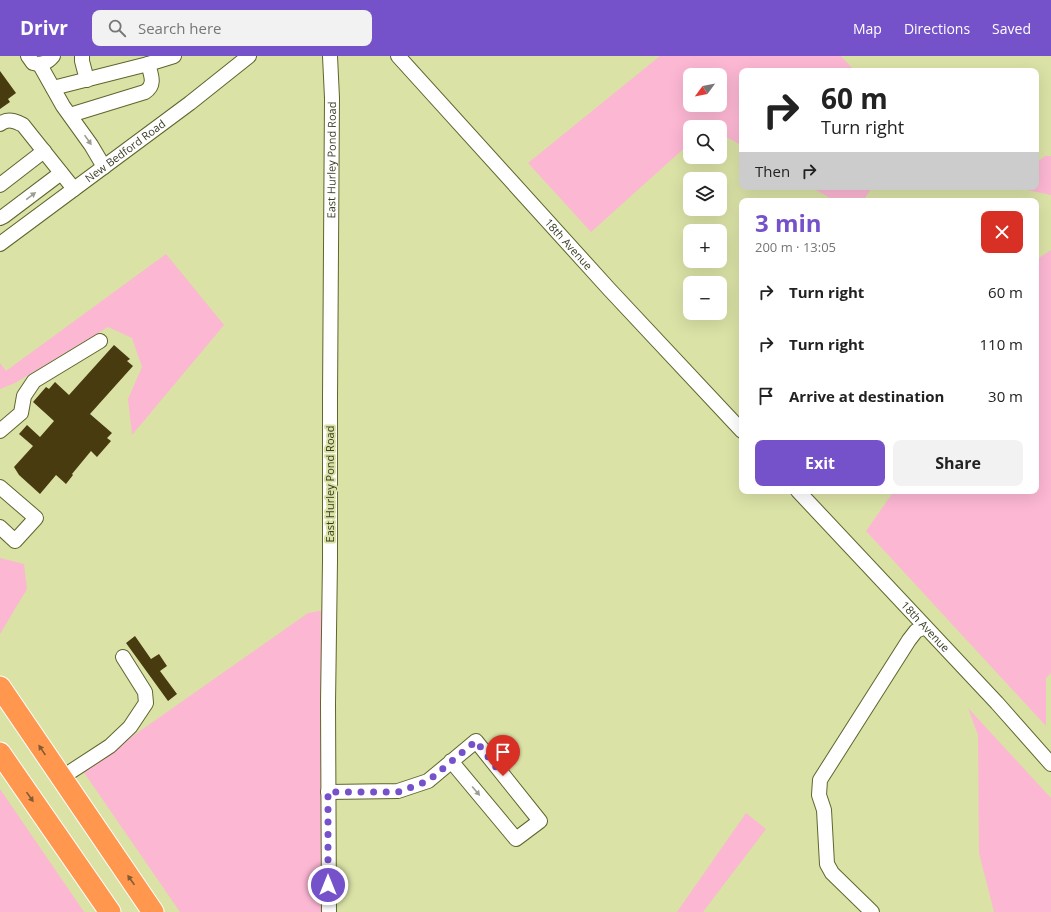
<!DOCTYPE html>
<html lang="en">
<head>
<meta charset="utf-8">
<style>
  body { margin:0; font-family:"Open Sans",sans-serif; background:#f2f2f2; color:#222; height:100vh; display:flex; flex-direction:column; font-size:15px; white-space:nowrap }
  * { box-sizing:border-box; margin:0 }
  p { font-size:13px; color:#767676 }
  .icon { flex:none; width:22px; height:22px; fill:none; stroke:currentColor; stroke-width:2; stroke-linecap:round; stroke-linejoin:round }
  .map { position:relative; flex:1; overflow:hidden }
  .side { position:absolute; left:739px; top:142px; width:300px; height:296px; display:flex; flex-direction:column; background:#fff; border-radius:8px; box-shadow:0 4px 16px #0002 }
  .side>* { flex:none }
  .hud { position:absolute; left:739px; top:12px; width:300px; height:122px; border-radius:8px; box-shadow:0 4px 16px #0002; background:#fff; color:#222; overflow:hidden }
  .needle { width:26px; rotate:238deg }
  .controls { position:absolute; left:683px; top:12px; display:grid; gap:8px }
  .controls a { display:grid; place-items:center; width:44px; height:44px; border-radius:8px; background:#fff; box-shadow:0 4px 16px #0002; font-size:20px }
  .pin { position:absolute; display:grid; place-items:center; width:34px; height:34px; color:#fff; margin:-41px -17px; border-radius:50% 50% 50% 0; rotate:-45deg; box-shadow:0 0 4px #0007 }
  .pin .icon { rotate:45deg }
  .me { position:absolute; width:44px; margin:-22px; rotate:0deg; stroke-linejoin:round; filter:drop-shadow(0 0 3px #0008) }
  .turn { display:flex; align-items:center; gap:14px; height:84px; padding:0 16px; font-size:18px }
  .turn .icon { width:52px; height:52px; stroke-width:2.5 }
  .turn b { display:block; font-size:28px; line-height:34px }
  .then { display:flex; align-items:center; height:38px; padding:0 16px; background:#0003; gap:8px; font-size:15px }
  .round { display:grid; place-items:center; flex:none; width:42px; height:42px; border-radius:8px; background:#f2f2f2 }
  .overview { display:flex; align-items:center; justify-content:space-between; height:68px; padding:0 16px }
  h1 { font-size:24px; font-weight:700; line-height:30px; color:#7551ca }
  .cta { display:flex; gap:8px; margin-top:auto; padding:8px 16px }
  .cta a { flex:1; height:46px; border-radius:8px; background:#7551ca; color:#fff; font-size:16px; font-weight:700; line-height:46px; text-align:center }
  .cta a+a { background:#f2f2f2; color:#222 }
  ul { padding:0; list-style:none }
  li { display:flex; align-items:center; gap:12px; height:52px; padding:0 16px }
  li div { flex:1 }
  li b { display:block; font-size:15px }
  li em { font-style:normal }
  header { display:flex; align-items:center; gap:24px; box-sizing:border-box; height:56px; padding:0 20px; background:#7551ca; color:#fff }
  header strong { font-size:19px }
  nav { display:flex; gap:22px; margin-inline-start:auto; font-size:14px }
  .search { width:280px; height:36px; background:#f2f2f2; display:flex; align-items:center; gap:10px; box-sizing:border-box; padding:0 14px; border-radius:8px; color:#767676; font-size:15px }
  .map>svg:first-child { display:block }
</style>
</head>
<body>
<header>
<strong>Drivr</strong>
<div class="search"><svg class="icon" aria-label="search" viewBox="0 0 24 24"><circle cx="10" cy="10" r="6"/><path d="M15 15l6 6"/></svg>Search here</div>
<nav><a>Map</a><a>Directions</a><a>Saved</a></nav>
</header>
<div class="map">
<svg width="1051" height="856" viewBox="0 0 1051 856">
  <rect width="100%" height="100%" fill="#dbe2a6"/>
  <!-- green -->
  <g fill="#fcb7d3" fill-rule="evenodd">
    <path d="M660,0H841L855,15H742V90L720,77V71H690V87L591,176L528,107ZM690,19H720V49H690Z"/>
    <path d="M1045,100H1051V139L1013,131H1036V107Z"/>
    <path d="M811,131H872L863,145H835Z"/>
    <path d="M1051,194V617L1046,622V670L866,475L894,435H1036V204Z"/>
    <path d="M166,198L224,269L132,379L128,343L142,311L132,282L108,271L15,327L0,333V307L6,315Z"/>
    <path d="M0,502L24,508L27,533L0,578Z"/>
    <path d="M331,553L330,856H180L83,715L308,557Z"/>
    <path d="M968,652L1051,742V856H994L979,797L978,679Z"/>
    <path d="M0,733L84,856H0Z"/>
    <path d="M746,757L766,773L703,856H677Z"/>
  </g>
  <!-- building -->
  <g fill="#483b10">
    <path d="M0,15L16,37L8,43L10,46L0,53Z"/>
    <path d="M114,289L130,303L127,305L133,310L90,358L112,377L107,382L111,385L97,401L91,395L72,418L73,419L66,428L56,419L40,438L19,419L14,411L33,390L19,378L27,369L40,381L54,365L33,346L46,331L49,333L55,326L69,339Z"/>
    <path d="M135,580L151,603L159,598L167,610L160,615L177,638L168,645L126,587Z"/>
  </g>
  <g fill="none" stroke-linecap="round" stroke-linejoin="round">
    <defs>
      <g id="minor">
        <path d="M28,0L33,7C42,9 47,7 53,0"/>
        <path d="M82,0V5L87,24"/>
        <path id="s1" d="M398,0L609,233L742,375"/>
        <path d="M148,8L174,0"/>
        <path d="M40,9L63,50L91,89L104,111"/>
        <path d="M53,32L148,8C151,19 156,29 145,36L70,59"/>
        <path d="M0,68C8,62 15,65 23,69L74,133"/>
        <path d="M0,129L44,95"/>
        <path d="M0,162L4,160L61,117"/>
        <path id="s2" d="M0,188L190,47L249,0"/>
        <path d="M0,375L21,357L24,340L34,325L100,285"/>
        <path d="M0,431L36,462L15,485L0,471"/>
        <path id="s3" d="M798,435L997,647L1051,708"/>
        <path d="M61,722L110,690L130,671L146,647L145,636L123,601"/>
        <path d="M328,736L398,735L428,725L476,685L540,765L516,783L451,705"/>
        <path id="s4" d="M329,856L328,647L330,505V343L332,42L330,0"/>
        <path d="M872,856L832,817L827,808L824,754L819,739L820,724L909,584L916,575L925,571"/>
      </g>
      <g id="highway">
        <path d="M0,631L153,856"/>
        <path d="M0,697L110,856"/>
      </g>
    </defs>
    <!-- minor casing -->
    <use href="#minor" stroke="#60652d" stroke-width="16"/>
    <!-- highway casing -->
    <use href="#highway" stroke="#fff" stroke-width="23"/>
    <!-- minor -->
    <use href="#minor" stroke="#fff" stroke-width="14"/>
    <!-- highway -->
    <use href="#highway" stroke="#ff974f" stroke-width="21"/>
  </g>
  <!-- one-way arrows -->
  <defs><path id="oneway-solid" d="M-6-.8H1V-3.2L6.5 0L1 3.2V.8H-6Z"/></defs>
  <g fill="#9c9e92">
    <use href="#oneway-solid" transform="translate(88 84) rotate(55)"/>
    <use href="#oneway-solid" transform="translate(31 140) rotate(-37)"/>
    <use href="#oneway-solid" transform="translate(476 735) rotate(50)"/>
  </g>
  <g fill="#7f5c34">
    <use href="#oneway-solid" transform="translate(42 694) rotate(-124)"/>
    <use href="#oneway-solid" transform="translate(30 741) rotate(55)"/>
    <use href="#oneway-solid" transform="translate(131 824) rotate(-125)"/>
  </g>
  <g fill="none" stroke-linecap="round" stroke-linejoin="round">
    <!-- route -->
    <path stroke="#7551ca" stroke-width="7" stroke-dasharray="0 12.6" d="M328,829V736H398L428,725L476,685L503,720"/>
  </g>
  <g text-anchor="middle" stroke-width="4" stroke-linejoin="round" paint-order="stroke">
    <!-- street labels -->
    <g font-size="11" fill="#3a3d25" stroke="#dbe2a6">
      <text dy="4" stroke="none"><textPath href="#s2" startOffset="156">New Bedford Road</textPath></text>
      <text dy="4" stroke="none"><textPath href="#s4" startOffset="752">East Hurley Pond Road</textPath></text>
      <text dy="4" stroke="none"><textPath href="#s1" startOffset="254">18th Avenue</textPath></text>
      <text transform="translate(330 428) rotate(-90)" y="4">East Hurley Pond Road</text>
      <text dy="4" stroke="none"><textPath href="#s3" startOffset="186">18th Avenue</textPath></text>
    </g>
  </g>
</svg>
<div class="controls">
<a><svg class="needle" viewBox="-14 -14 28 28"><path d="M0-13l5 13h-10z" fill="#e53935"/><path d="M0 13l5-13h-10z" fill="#767676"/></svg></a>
<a><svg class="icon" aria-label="search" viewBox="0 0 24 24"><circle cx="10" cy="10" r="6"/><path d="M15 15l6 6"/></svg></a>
<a><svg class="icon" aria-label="layers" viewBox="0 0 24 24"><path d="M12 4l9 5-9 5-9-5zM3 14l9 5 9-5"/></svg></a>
<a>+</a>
<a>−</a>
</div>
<div class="pin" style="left:503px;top:720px;background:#d93025"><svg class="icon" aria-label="arrive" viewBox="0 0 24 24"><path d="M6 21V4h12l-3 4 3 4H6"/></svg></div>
<svg class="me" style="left:328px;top:829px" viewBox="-20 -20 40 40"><circle r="17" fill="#7551ca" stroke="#fff" stroke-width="3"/><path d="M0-11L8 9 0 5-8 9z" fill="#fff"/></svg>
<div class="hud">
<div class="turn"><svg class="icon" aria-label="right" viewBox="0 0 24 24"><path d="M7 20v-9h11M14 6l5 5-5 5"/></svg><div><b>60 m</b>Turn right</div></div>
<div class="then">Then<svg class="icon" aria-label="right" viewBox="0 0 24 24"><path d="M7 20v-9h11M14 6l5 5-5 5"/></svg></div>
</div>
<section class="side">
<div class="overview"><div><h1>3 min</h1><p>200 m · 13:05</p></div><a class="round" style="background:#d93025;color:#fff"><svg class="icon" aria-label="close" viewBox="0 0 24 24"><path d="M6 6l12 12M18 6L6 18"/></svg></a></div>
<ul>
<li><svg class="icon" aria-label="right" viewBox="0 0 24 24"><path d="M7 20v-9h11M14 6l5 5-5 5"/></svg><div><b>Turn right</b></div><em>60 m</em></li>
<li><svg class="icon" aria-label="right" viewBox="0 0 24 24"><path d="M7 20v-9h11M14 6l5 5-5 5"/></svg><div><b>Turn right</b></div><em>110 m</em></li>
<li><svg class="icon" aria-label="arrive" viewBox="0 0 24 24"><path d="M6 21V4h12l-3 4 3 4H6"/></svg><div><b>Arrive at destination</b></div><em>30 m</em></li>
</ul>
<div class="cta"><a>Exit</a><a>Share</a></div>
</section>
</div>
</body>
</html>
